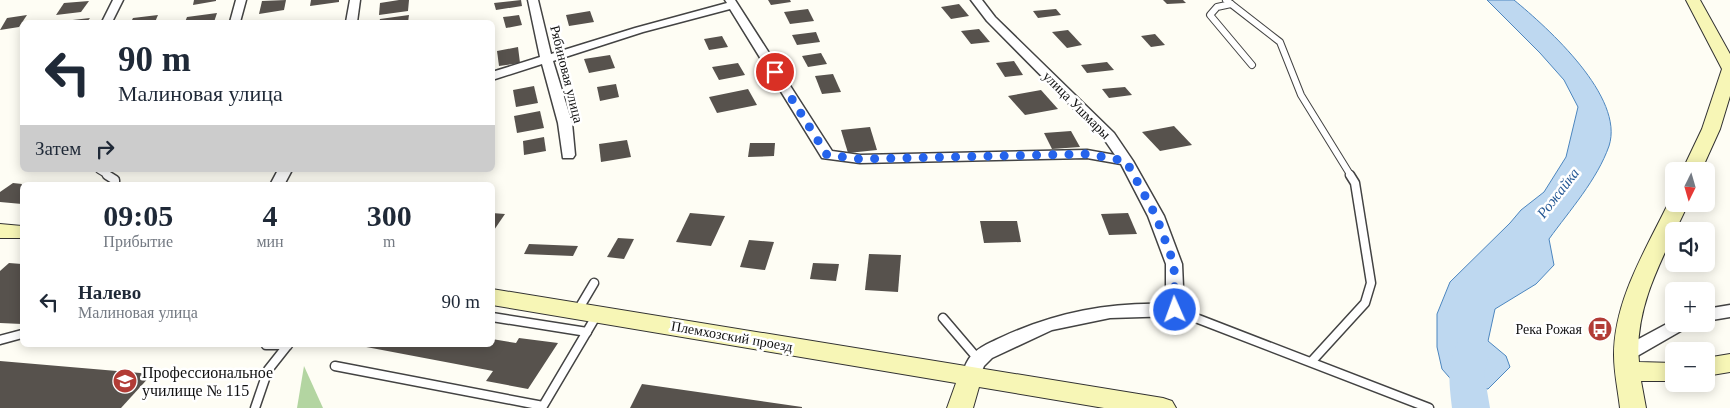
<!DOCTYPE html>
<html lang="ru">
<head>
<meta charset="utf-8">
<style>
  body { margin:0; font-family:"Times New Roman",serif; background:#f2f2f3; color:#1f2937; height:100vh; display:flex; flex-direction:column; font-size:19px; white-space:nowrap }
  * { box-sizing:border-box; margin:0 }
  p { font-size:16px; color:#747a83 }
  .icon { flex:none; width:28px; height:28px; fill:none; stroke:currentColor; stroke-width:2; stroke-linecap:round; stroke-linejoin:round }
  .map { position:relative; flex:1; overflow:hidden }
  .sheet { position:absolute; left:20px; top:182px; width:475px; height:165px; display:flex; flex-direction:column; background:#fff; border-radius:8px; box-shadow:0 2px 12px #0003 }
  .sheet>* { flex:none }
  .top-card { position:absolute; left:20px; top:20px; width:475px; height:152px; border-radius:8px; box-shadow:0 2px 12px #0003; background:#fff; color:#1f2937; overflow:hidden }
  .needle { width:32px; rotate:185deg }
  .controls { position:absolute; left:1665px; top:162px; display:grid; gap:10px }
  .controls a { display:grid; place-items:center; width:50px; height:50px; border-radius:8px; background:#fff; box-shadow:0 2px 12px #0003; font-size:25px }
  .pin { position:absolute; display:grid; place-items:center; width:42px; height:42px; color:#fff; margin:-21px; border:2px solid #fff; border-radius:50%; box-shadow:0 1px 5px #0007 }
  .me { position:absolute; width:55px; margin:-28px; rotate:358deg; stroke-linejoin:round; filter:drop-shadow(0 0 4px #0008) }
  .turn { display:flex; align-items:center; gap:18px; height:105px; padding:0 15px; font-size:22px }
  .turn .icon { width:65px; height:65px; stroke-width:2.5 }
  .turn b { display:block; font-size:35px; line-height:42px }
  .then { display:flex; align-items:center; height:48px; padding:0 15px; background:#0003; gap:10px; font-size:19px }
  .eta { display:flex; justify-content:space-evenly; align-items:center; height:85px; text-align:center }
  .eta b { font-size:30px; font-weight:700; line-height:35px }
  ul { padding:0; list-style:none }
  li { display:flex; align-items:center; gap:15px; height:70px; padding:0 15px }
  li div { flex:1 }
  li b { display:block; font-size:19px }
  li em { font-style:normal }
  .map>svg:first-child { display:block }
</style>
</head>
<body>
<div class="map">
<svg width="1730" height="408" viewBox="0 0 1730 408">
  <rect width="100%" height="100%" fill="#fefdf4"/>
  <!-- forest -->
  <path fill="#b3d5a1" d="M304,366L323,408H297Z"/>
  <!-- water -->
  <path fill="#bed8f0" stroke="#4c86bf" d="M1487,0H1514C1548,28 1625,97 1609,146C1597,180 1570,210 1549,239L1554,265L1536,284L1495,309L1488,341L1506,356L1510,367L1488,389L1456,385L1442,369L1437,347V314L1450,282L1510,223L1521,210L1544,192L1566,157L1578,107L1564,80L1540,53Z"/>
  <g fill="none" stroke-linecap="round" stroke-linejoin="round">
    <!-- river -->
    <path fill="#bed8f0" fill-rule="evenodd" d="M1473,334L1486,338L1491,347L1484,373L1490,408H1452C1449,380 1446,363 1460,338Z"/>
  </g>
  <!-- building -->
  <g fill="#57524d">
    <path d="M194,0H216V1L193,5Z"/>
    <path d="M286,0L284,10L259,14L262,1Z"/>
    <path d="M311,0H339V2L310,6Z"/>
    <path d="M399,0H409L408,11L379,15L380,3Z"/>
    <path d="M521,0L522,6L496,10L494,3Z"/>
    <path d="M768,0H790L791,2L771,5Z"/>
    <path d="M1163,0H1183L1186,3L1167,4Z"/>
    <path d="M89,1L81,12L56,15L64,3Z"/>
    <path d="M959,4L969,16L951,19L941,7Z"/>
    <path d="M808,9L814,21L790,24L784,12Z"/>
    <path d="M1056,9L1061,15L1038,18L1033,11Z"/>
    <path d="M590,11L594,22L569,26L566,15Z"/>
    <path d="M217,13L214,22H185L187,17Z"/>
    <path d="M27,15L19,27L0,30L7,18Z"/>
    <path d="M158,15L155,22H131L133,18Z"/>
    <path d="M409,15L408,22H379L380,19Z"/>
    <path d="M519,15L522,25L506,28L503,17Z"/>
    <path d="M90,18L87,22H64V21Z"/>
    <path d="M979,29L990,42L971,44L961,31Z"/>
    <path d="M1068,30L1082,45L1067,48L1052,32Z"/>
    <path d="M816,32L820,42L797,45L792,35Z"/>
    <path d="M1155,34L1165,45L1151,47L1141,36Z"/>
    <path d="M722,36L728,47L709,50L704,39Z"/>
    <path d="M518,47L520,63L499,66L497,51Z"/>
    <path d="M821,53L827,64L808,67L802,56Z"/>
    <path d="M610,55L615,68L589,73L584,59Z"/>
    <path d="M1014,61L1023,75L1005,77L996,63Z"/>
    <path d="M1107,62L1114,70L1087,73L1081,65Z"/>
    <path d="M738,63L745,75L719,80L712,67Z"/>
    <path d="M833,74L841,92L822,94L815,76Z"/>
    <path d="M616,84L619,97L600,101L597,87Z"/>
    <path d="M534,86L538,103L516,107L513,90Z"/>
    <path d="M1125,87L1132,95L1109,98L1102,89Z"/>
    <path d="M748,89L757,105L717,113L709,97Z"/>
    <path d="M1041,90L1058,109L1025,115L1008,96Z"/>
    <path d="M540,111L544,128L517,133L514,116Z"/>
    <path d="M1174,126L1192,145L1160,151L1142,132Z"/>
    <path d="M870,127L877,150L848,153L841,130Z"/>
    <path d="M1071,131L1080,147L1052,149L1044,133Z"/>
    <path d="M544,137L546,151L524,155L523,141Z"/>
    <path d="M627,140L631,157L601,162L599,144Z"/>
    <path d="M750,143H775L774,156L748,157Z"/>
    <path d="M13,183L22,184V204L0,202V192Z"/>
    <path d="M492,213L505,214L492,233Z"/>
    <path d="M690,213L725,216L711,246L676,242Z"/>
    <path d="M1128,213L1137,234L1109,235L1101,214Z"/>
    <path d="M980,221H1017L1021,242L984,243Z"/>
    <path d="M618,238L634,239L624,259L607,257Z"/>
    <path d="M749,240L774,242L765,270L740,267Z"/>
    <path d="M529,244L578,246L573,256L524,254Z"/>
    <path d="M869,254L901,255L898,292L865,290Z"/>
    <path d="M9,263L22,264V324L0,323V271Z"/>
    <path d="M813,263L839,264L836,281L810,279Z"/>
    <path d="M519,338L558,343L528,389L486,381L493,371L361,346L492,345V339L516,343Z"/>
    <path d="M0,361L152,374L121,408H0Z"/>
    <path d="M642,384L802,407V408H630Z"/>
  </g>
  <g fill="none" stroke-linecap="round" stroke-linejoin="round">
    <defs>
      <g id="lane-far1">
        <path d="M1226,0L1280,42L1301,95L1351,176"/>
        <path d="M1231,4L1217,7L1210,15L1252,65"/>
        <path d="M99,170L109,176"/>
      </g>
      <g id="lane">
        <path d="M107,175L115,180V185"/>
        <path d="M578,310L594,283"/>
        <path d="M1175,310L1429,408"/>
        <path d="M492,317L587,332"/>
        <path d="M943,318L978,359"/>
        <path d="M0,340L22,334"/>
        <path d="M266,345H288"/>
        <path d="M1312,361L1365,303L1371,283L1355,183L1350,175"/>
        <path d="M335,366L543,406L598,313"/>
        <path d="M255,408L268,370L287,346"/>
      </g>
      <g id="street">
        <path d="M113,0H123L112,22H102Z"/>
        <path d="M236,0H246L240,22H230Z"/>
        <path d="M350,0H360L357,22H346Z"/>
        <path d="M528,0H538L551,54L635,28L727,3L725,0H735L832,151L860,155L1087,150L1115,155L1104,139L987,21L971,0H982L995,17L1114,133L1133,161L1164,216L1182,264L1184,310L1181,314L1175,316L1110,318L1052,330L992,358L984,366L978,380L971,382L964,380L962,375C964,368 967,360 972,355C980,346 992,342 1002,337C1054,313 1109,302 1166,304V264L1148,216L1121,164L1087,158L860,163L822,158L730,9L643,32L553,61L572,123L575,155L573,158H563L558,123L542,64L492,80V72L540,57Z"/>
        <path d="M278,170H292L284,185H270Z"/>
        <path d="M1730,305V317L1706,321V309Z"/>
        <path d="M1674,320V324H1689L1686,328L1632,359L1626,361L1620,359L1617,354L1620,349Z"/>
      </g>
      <g id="secondary">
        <path d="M1686,0H1700L1730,54V96L1720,129L1701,171H1682L1702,129L1722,69Z"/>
        <path d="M1674,199V204H1688C1666,252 1633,306 1639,362L1674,363V381H1641L1646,408H1620C1618,390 1614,373 1614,355C1614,301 1645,251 1668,204Z"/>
        <path d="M0,224L22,226V238H0Z"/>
        <path d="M492,289L1163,398L1172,401L1176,408H1104L979,387L973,408H947L956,383L492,305Z"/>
        <path d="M1730,354V372L1706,376V358Z"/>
      </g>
    </defs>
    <!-- lane-far1 casing -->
    <use href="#lane-far1" stroke="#434343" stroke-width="8"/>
    <!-- lane casing -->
    <use href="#lane" stroke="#434343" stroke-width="11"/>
    <!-- street casing -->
    <use href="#street" stroke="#434343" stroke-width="3"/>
    <!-- secondary casing -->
    <use href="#secondary" stroke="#323232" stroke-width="2"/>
    <!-- lane-far1 -->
    <use href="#lane-far1" stroke="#fff" stroke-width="6"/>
    <!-- lane -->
    <use href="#lane" stroke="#fff" stroke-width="8"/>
    <!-- street -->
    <use href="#street" fill="#fff" fill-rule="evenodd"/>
    <!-- secondary -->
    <use href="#secondary" fill="#f7f6b6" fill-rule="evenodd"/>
  </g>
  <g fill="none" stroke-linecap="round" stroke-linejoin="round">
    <!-- route -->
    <path stroke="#2563eb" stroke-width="9" stroke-dasharray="0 16.2" d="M775,72L827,155L860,159L1087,154L1126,161L1156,216L1174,264L1175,310"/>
  </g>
  <!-- icons -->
  <defs>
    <symbol id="bus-disc" viewBox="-11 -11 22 22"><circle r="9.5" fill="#b23c36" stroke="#fff"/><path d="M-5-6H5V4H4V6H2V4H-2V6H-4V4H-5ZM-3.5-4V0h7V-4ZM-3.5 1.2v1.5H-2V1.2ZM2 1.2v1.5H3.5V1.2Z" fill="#fff"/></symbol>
    <symbol id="university-disc" viewBox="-11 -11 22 22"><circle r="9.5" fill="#b23c36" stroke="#fff"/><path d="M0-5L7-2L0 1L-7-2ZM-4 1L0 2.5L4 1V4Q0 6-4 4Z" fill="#fff"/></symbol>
  </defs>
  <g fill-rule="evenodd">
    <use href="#bus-disc" x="1586" y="315" width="28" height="28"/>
    <use href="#university-disc" x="111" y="367" width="28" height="28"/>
  </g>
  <g text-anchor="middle" stroke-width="5" stroke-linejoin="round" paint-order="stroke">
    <!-- street labels -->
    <g font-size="14" fill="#101010" stroke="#fff">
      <text transform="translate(567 74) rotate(76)" y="5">Рябиновая улица</text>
      <text transform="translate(1077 105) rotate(45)" y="5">улица Ушмары</text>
      <text transform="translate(732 336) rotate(10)" y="5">Племхозский проезд</text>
    </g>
    <!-- poi labels -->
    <g font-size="14" fill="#101010" stroke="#fff" text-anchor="end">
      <text x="1582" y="334">Река Рожая</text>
    </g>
    <!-- water labels -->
    <g font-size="15" font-style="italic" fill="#265995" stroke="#fff">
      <text transform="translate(1558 193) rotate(-52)" y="5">Рожайка</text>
    </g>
    <!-- near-poi labels -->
    <g font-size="16" fill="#101010" stroke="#fff" text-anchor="start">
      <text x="142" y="378">Профессиональное<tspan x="142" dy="18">училище № 115</tspan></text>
    </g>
  </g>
</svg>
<div class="controls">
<a><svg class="needle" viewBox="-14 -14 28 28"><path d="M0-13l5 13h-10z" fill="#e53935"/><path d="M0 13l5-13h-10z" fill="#747a83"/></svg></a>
<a><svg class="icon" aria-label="sound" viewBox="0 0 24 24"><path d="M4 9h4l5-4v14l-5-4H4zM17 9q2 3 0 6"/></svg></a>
<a>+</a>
<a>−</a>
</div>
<div class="pin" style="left:775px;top:72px;background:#d93025"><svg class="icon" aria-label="arrive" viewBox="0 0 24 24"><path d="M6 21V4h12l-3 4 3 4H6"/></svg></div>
<svg class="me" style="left:1175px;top:310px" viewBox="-20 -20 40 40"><circle r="17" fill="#2563eb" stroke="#fff" stroke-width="3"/><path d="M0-11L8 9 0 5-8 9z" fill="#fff"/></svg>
<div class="top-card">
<div class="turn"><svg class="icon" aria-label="left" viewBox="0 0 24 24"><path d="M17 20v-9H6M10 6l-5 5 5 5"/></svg><div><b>90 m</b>Малиновая улица</div></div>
<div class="then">Затем<svg class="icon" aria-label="right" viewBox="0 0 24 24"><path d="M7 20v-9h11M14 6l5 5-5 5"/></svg></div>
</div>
<section class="sheet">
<div class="eta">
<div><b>09:05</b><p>Прибытие</p></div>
<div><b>4</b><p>мин</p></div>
<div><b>300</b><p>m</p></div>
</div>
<ul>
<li><svg class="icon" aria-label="left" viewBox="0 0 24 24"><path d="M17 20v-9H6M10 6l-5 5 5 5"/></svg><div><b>Налево</b><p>Малиновая улица</p></div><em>90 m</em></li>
</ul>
</section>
</div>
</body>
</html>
